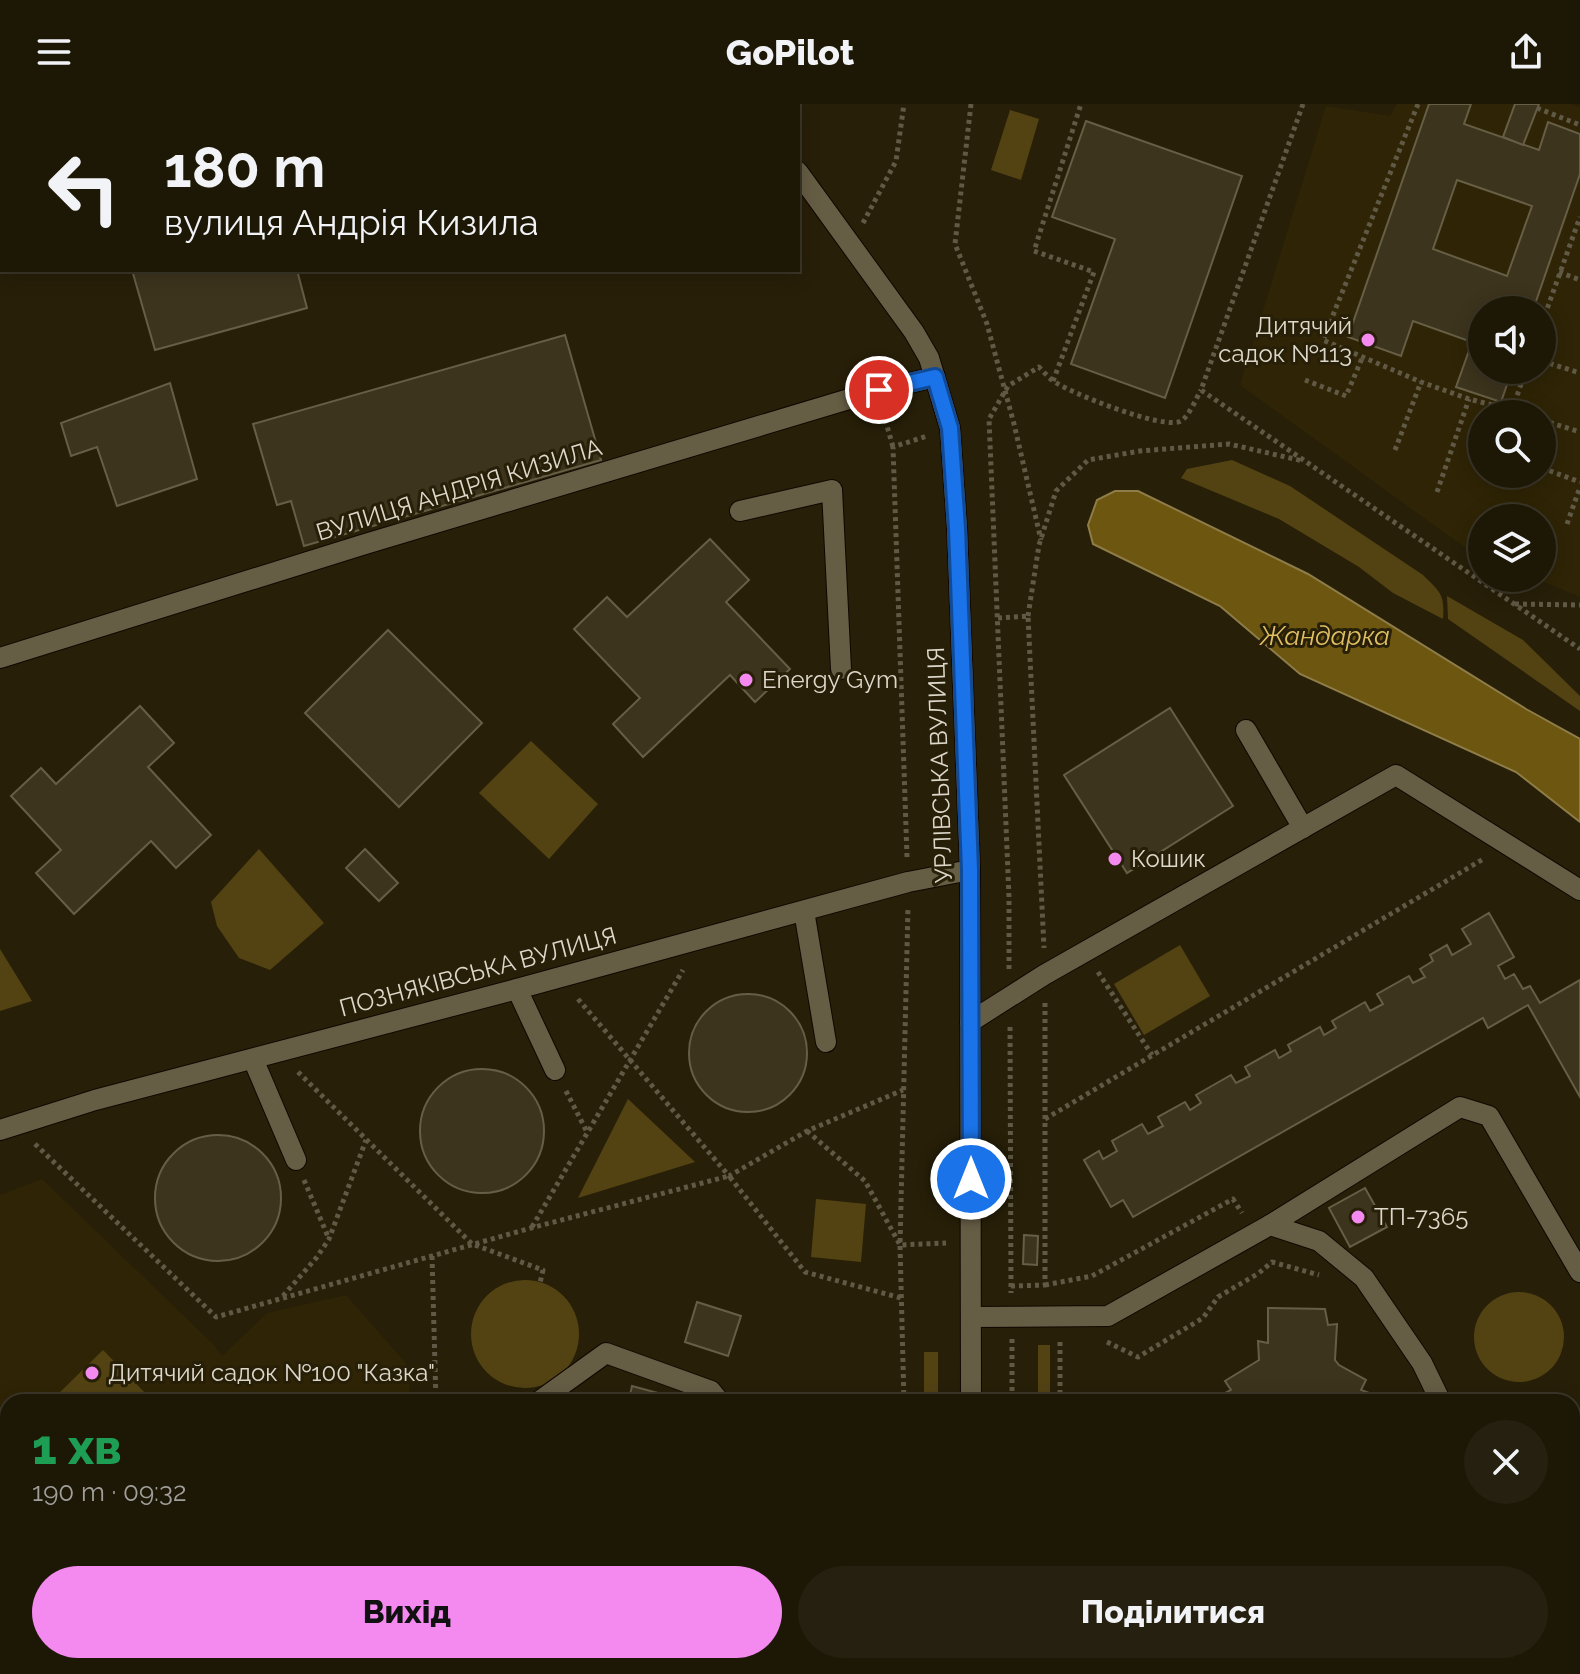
<!DOCTYPE html>
<html lang="uk">
<head>
<meta charset="utf-8">
<style>
  body { margin:0; font-family:Raleway,sans-serif; background:#252010; color:#f1f3f6; height:100vh; display:flex; flex-direction:column; font-size:30px; white-space:nowrap }
  * { box-sizing:border-box; margin:0 }
  p { font-size:26px; color:#a09f9b }
  .icon { flex:none; width:44px; height:44px; fill:none; stroke:currentColor; stroke-width:2; stroke-linecap:round; stroke-linejoin:round }
  .map { position:relative; flex:1; overflow:hidden }
  .panel { position:absolute; left:0px; top:1290px; width:1580px; height:280px; display:flex; flex-direction:column; background:#1d1706; border-radius:24px 24px 0 0; box-shadow:0 4px 20px #0003,0 0 0 2px #3b3628 }
  .panel>* { flex:none }
  .hud { position:absolute; left:0px; top:0px; width:800px; height:168px; box-shadow:0 4px 20px #0003,0 0 0 2px #3b3628; background:#1d1706; color:#f1f3f6; overflow:hidden }
  .fabs { position:absolute; left:1468px; top:192px; display:grid; gap:16px }
  .fabs a { display:grid; place-items:center; width:88px; height:88px; border-radius:50%; background:#1d1706; box-shadow:0 4px 20px #0003,0 0 0 2px #3b3628; font-size:40px }
  .pin { position:absolute; display:grid; place-items:center; width:68px; height:68px; color:#fff; margin:-34px; border:4px solid #fff; border-radius:50%; box-shadow:0 2px 8px #0007 }
  .me { position:absolute; width:88px; margin:-44px; rotate:0deg; stroke-linejoin:round; filter:drop-shadow(0 0 6px #0008) }
  .turn { display:flex; align-items:center; gap:28px; height:168px; padding:0 32px; font-size:36px }
  .turn .icon { width:104px; height:104px; stroke-width:2.5 }
  .turn b { display:block; font-size:56px; line-height:68px }
  .round { display:grid; place-items:center; flex:none; width:84px; height:84px; border-radius:42px; background:#252010 }
  .head { display:flex; align-items:center; justify-content:space-between; height:136px; padding:0 32px }
  h1 { font-size:48px; font-weight:800; line-height:60px; color:#1e9e55 }
  .action { display:flex; gap:16px; margin-top:auto; padding:16px 32px }
  .action a { flex:1; height:92px; border-radius:48px; background:#f489f0; color:#111; font-size:32px; font-weight:800; line-height:92px; text-align:center }
  .action a+a { background:#252010; color:#f1f3f6 }
  header { display:flex; justify-content:space-between; align-items:center; height:104px; padding:0 32px; background:#1d1706; font-size:36px; font-weight:800 }
  .map>svg:first-child { display:block }
</style>
</head>
<body>
<header><svg class="icon" aria-label="menu" viewBox="0 0 24 24"><path d="M4 6h16M4 12h16M4 18h16"/></svg>GoPilot<svg class="icon" aria-label="share" viewBox="0 0 24 24"><path d="M12 15V3M7 8l5-5 5 5M5 13v7h14v-7"/></svg></header>
<div class="map">
<svg width="1580" height="1570" viewBox="0 0 1580 1570">
  <rect width="100%" height="100%" fill="#271f08"/>
  <!-- built -->
  <g fill="#2f2405" fill-rule="evenodd">
    <path d="M1397,0H1572L1580,3V493L1534,474H1542V414H1482V453L1474,450L1240,281L1326,2L1390,12ZM1482,206H1542V266H1482ZM1482,310H1542V370H1482Z"/>
    <path d="M42,1075L213,1240L222,1252L267,1209L346,1191L410,1264L409,1298H8V1562H378L379,1569L0,1570V1091Z"/>
  </g>
  <!-- green -->
  <g fill="#534313">
    <path d="M1010,6L1039,15L1021,76L991,66Z"/>
    <path d="M1232,356L1290,382L1423,471C1440,488 1445,490 1443,515L1393,489L1359,463L1279,415L1181,374L1187,365Z"/>
    <path d="M1447,492L1523,536L1580,592V607L1448,515Z"/>
    <path d="M531,637L598,700L549,755L479,689Z"/>
    <path d="M259,745L324,819L270,866L239,854L217,822L211,798Z"/>
    <path d="M1180,841L1210,892L1144,931L1114,880Z"/>
    <path d="M0,845L32,897L0,907Z"/>
    <path d="M628,995L695,1058L578,1094Z"/>
    <path d="M816,1095L866,1100L861,1158L811,1153Z"/>
    <circle cx="525" cy="1230" r="54"/>
    <circle cx="1519" cy="1233" r="45"/>
    <rect x="1038" y="1241" width="12" height="57"/>
    <path d="M103,1246L151,1295L147,1298H50Z"/>
    <rect x="924" y="1248" width="14" height="50"/>
  </g>
  <!-- water -->
  <path fill="#6c5610" stroke="#8e7d48" stroke-width="2" d="M1115,387H1138L1308,470L1526,605L1580,635V718L1516,668L1300,570L1220,502L1093,440L1088,421L1097,396Z"/>
  <!-- building -->
  <g fill="#3d341d" stroke="#675e46" stroke-width="2" fill-rule="evenodd">
    <path d="M1429,0H1471L1464,20L1539,46L1548,18L1580,30V70L1533,206H1482V266H1512L1501,298L1456,283L1472,238L1413,217L1401,252L1348,233ZM1457,76L1532,102L1507,172L1433,145Z"/>
    <path d="M1515,0H1539L1523,41L1503,33Z"/>
    <path d="M1086,17L1242,72L1165,294L1071,260L1115,135L1052,113Z"/>
    <path d="M132,166H297L307,204L155,246Z"/>
    <path d="M565,231L601,356L304,442L291,397L277,401L253,320Z"/>
    <path d="M170,279L197,375L117,402L97,343L71,352L61,319Z"/>
    <path d="M710,435L749,476L726,498L790,565L755,598L730,571L643,653L613,620L640,594L574,525L607,493L627,513Z"/>
    <path d="M388,526L482,619L399,703L305,609Z"/>
    <path d="M140,602L174,639L148,663L211,731L176,764L151,737L74,810L36,769L61,746L11,692L41,664L56,680Z"/>
    <path d="M1170,604L1233,702L1127,769L1064,671Z"/>
    <path d="M365,745L398,779L379,797L346,764Z"/>
    <path d="M1489,809L1514,853L1498,862L1505,875L1514,870L1523,885L1530,882L1540,899L1580,876V993L1528,901L1488,924L1483,914L1133,1113L1123,1096L1111,1103L1084,1056L1099,1047L1103,1055L1117,1047L1112,1037L1142,1020L1148,1030L1163,1022L1158,1013L1185,998L1190,1006L1201,999L1196,991L1231,971L1236,979L1250,972L1245,963L1275,946L1279,954L1291,947L1288,941L1320,923L1324,931L1336,924L1332,917L1365,898L1370,907L1383,900L1377,890L1409,872L1413,879L1425,873L1420,865L1433,857L1430,851L1447,841L1452,851L1471,840L1462,825Z"/>
    <circle cx="748" cy="949" r="59"/>
    <circle cx="482" cy="1027" r="62"/>
    <circle cx="218" cy="1094" r="63"/>
    <path d="M1365,1084L1387,1123L1350,1143L1329,1104Z"/>
    <path d="M1024,1131L1038,1132L1037,1161L1023,1160Z"/>
    <path d="M697,1198L741,1212L728,1252L685,1238Z"/>
    <path d="M1268,1204L1325,1205L1328,1221L1337,1220L1335,1256L1339,1261L1366,1276L1361,1286L1375,1291L1371,1298H1208L1231,1286L1225,1277L1259,1256L1258,1237L1268,1239Z"/>
    <path d="M632,1282L691,1298H621L622,1293L629,1295Z"/>
    <path d="M8,1498V1562H96L88,1570H0V1506Z"/>
    <path d="M102,1562H217L209,1570H110Z"/>
  </g>
  <g fill="none" stroke-linecap="round" stroke-linejoin="round">
    <defs>
      <g id="minor">
        <path d="M749,0L750,2"/>
        <path d="M798,68L914,228L929,254L950,324L957,424L970,766L971,1298"/>
        <path d="M740,407L832,386L841,565"/>
        <path d="M0,554L362,441L879,286L935,273"/>
        <path d="M1246,626L1303,724"/>
        <path d="M804,807L826,938"/>
        <path d="M517,885L555,966"/>
        <path d="M970,918L1044,871L1396,671L1580,786"/>
        <path d="M253,955L296,1056"/>
        <path d="M0,1026L95,996L517,885L908,778L970,766"/>
        <path d="M1270,1121L1460,1003L1489,1012L1580,1168"/>
        <path d="M971,1213L1108,1212L1270,1121L1319,1137L1364,1174L1422,1259L1441,1298"/>
        <path d="M538,1298L606,1249L711,1287L720,1298"/>
        <path d="M1572,1394L1580,1397"/>
        <path d="M650,1562L672,1570"/>
        <path d="M1510,1562L1511,1570"/>
        <path d="M972,1570V1562"/>
      </g>
    </defs>
    <!-- minor casing -->
    <use href="#minor" stroke="#100800" stroke-width="22"/>
    <!-- path -->
    <g stroke="#605945" stroke-width="5" stroke-dasharray="4 4" stroke-linecap="butt">
      <path d="M971,0L955,140L987,220L1014,320L1041,436"/>
      <path d="M1303,0L1201,286L1580,545"/>
      <path d="M1418,0L1323,236L1421,278L1469,295L1512,306L1526,266"/>
      <path d="M1537,4L1580,21"/>
      <path d="M863,119L896,57L904,0"/>
      <path d="M1559,168L1580,176"/>
      <path d="M1542,219L1580,113"/>
      <path d="M1542,257L1580,269"/>
      <path d="M1305,276L1346,292L1363,252"/>
      <path d="M1053,277L1094,168L1034,147L1081,0"/>
      <path d="M883,308L893,343"/>
      <path d="M1510,310L1512,306L1525,310"/>
      <path d="M1542,316L1580,328"/>
      <path d="M1395,346L1421,278"/>
      <path d="M1542,364L1580,378"/>
      <path d="M1437,388L1469,295"/>
      <path d="M1567,420L1580,383"/>
      <path d="M1515,500L1580,501"/>
      <path d="M1028,512L1039,441L1056,387L1088,356L1140,347L1229,340L1303,357"/>
      <path d="M998,514L1028,512L1044,844"/>
      <path d="M907,753L893,343L927,332"/>
      <path d="M1009,865V793L989,315L1008,282L1039,263C1043,267 1047,272 1052,276C1067,288 1165,327 1181,317C1189,312 1196,295 1201,286"/>
      <path d="M1098,868L1152,951"/>
      <path d="M578,895L729,1072L807,1027L903,986"/>
      <path d="M1010,923L1011,1189"/>
      <path d="M298,968L472,1140L543,1166L540,1179"/>
      <path d="M566,987L587,1028"/>
      <path d="M1045,1015L1485,754"/>
      <path d="M807,1027L865,1077L900,1141L946,1139"/>
      <path d="M35,1040L216,1213L531,1124L729,1072L805,1168L901,1194"/>
      <path d="M304,1076L329,1135"/>
      <path d="M532,1123L683,866"/>
      <path d="M432,1152L436,1298"/>
      <path d="M1045,1181L1092,1172L1233,1095L1242,1109"/>
      <path d="M1011,1182L1045,1181V899"/>
      <path d="M283,1192L317,1153L329,1135L366,1036"/>
      <path d="M1012,1235V1298"/>
      <path d="M1107,1238L1138,1253L1203,1214L1218,1193L1259,1169L1272,1158L1319,1171"/>
      <path d="M904,1298L900,1141L908,803"/>
      <path d="M1060,1298V1236"/>
      <path d="M1572,1311L1580,1307"/>
      <path d="M1015,1562V1570"/>
      <path d="M439,1570L440,1562"/>
      <path d="M894,1570V1562"/>
      <path d="M1059,1570V1562"/>
      <path d="M1229,1570L1235,1562"/>
    </g>
    <!-- minor -->
    <use href="#minor" stroke="#665d45" stroke-width="20"/>
  </g>
  <g fill="none" stroke-linecap="round" stroke-linejoin="round">
    <defs>
      <path id="route" d="M879,286L935,273L950,324L957,424L970,766L971,1075"/>
    </defs>
    <!-- route casing -->
    <use href="#route" stroke="#114b97" stroke-width="20"/>
    <!-- route -->
    <use href="#route" stroke="#1a73e8" stroke-width="14"/>
  </g>
  <!-- markers -->
  <g fill="#f489f0" stroke="#271f08" stroke-width="3">
    <circle cx="1368" cy="236" r="8"/>
    <circle cx="746" cy="576" r="8"/>
    <circle cx="1115" cy="755" r="8"/>
    <circle cx="1358" cy="1113" r="8"/>
    <circle cx="92" cy="1269" r="8"/>
  </g>
  <g text-anchor="middle" stroke-width="6" stroke-linejoin="round" paint-order="stroke">
    <!-- poi labels -->
    <g font-size="24" fill="#ddd8ca" stroke="#271f08" text-anchor="start">
      <text x="1352" y="230" text-anchor="end">Дитячий<tspan x="1352" dy="28">садок №113</tspan></text>
      <text x="762" y="584">Energy Gym</text>
      <text x="1131" y="763">Кошик</text>
      <text x="1374" y="1121">ТП-7365</text>
      <text x="108" y="1277">Дитячий садок №100 "Казка"</text>
    </g>
    <!-- street labels -->
    <g font-size="24" fill="#ddd8ca" stroke="#271f08">
      <text transform="translate(459 386) rotate(-17)" y="8">ВУЛИЦЯ АНДРІЯ КИЗИЛА</text>
      <text transform="translate(940 661) rotate(-92)" y="8">УРЛІВСЬКА ВУЛИЦЯ</text>
      <text transform="translate(478 868) rotate(-15)" y="8">ПОЗНЯКІВСЬКА ВУЛИЦЯ</text>
    </g>
    <!-- water labels -->
    <g font-size="26" font-style="italic" fill="#e0bf63" stroke="#271f08">
      <text x="1325" y="541">Жандарка</text>
    </g>
  </g>
</svg>
<div class="fabs">
<a><svg class="icon" aria-label="sound" viewBox="0 0 24 24"><path d="M4 9h4l5-4v14l-5-4H4zM17 9q2 3 0 6"/></svg></a>
<a><svg class="icon" aria-label="search" viewBox="0 0 24 24"><circle cx="10" cy="10" r="6"/><path d="M15 15l6 6"/></svg></a>
<a><svg class="icon" aria-label="layers" viewBox="0 0 24 24"><path d="M12 4l9 5-9 5-9-5zM3 14l9 5 9-5"/></svg></a>
</div>
<div class="pin" style="left:879px;top:286px;background:#d93025"><svg class="icon" aria-label="arrive" viewBox="0 0 24 24"><path d="M6 21V4h12l-3 4 3 4H6"/></svg></div>
<svg class="me" style="left:971px;top:1075px" viewBox="-20 -20 40 40"><circle r="17" fill="#1a73e8" stroke="#fff" stroke-width="3"/><path d="M0-11L8 9 0 5-8 9z" fill="#fff"/></svg>
<div class="hud">
<div class="turn"><svg class="icon" aria-label="left" viewBox="0 0 24 24"><path d="M17 20v-9H6M10 6l-5 5 5 5"/></svg><div><b>180 m</b>вулиця Андрія Кизила</div></div>
</div>
<section class="panel">
<div class="head"><div><h1>1 хв</h1><p>190 m · 09:32</p></div><a class="round"><svg class="icon" aria-label="close" viewBox="0 0 24 24"><path d="M6 6l12 12M18 6L6 18"/></svg></a></div>
<div class="action"><a>Вихід</a><a>Поділитися</a></div>
</section>
</div>
</body>
</html>
